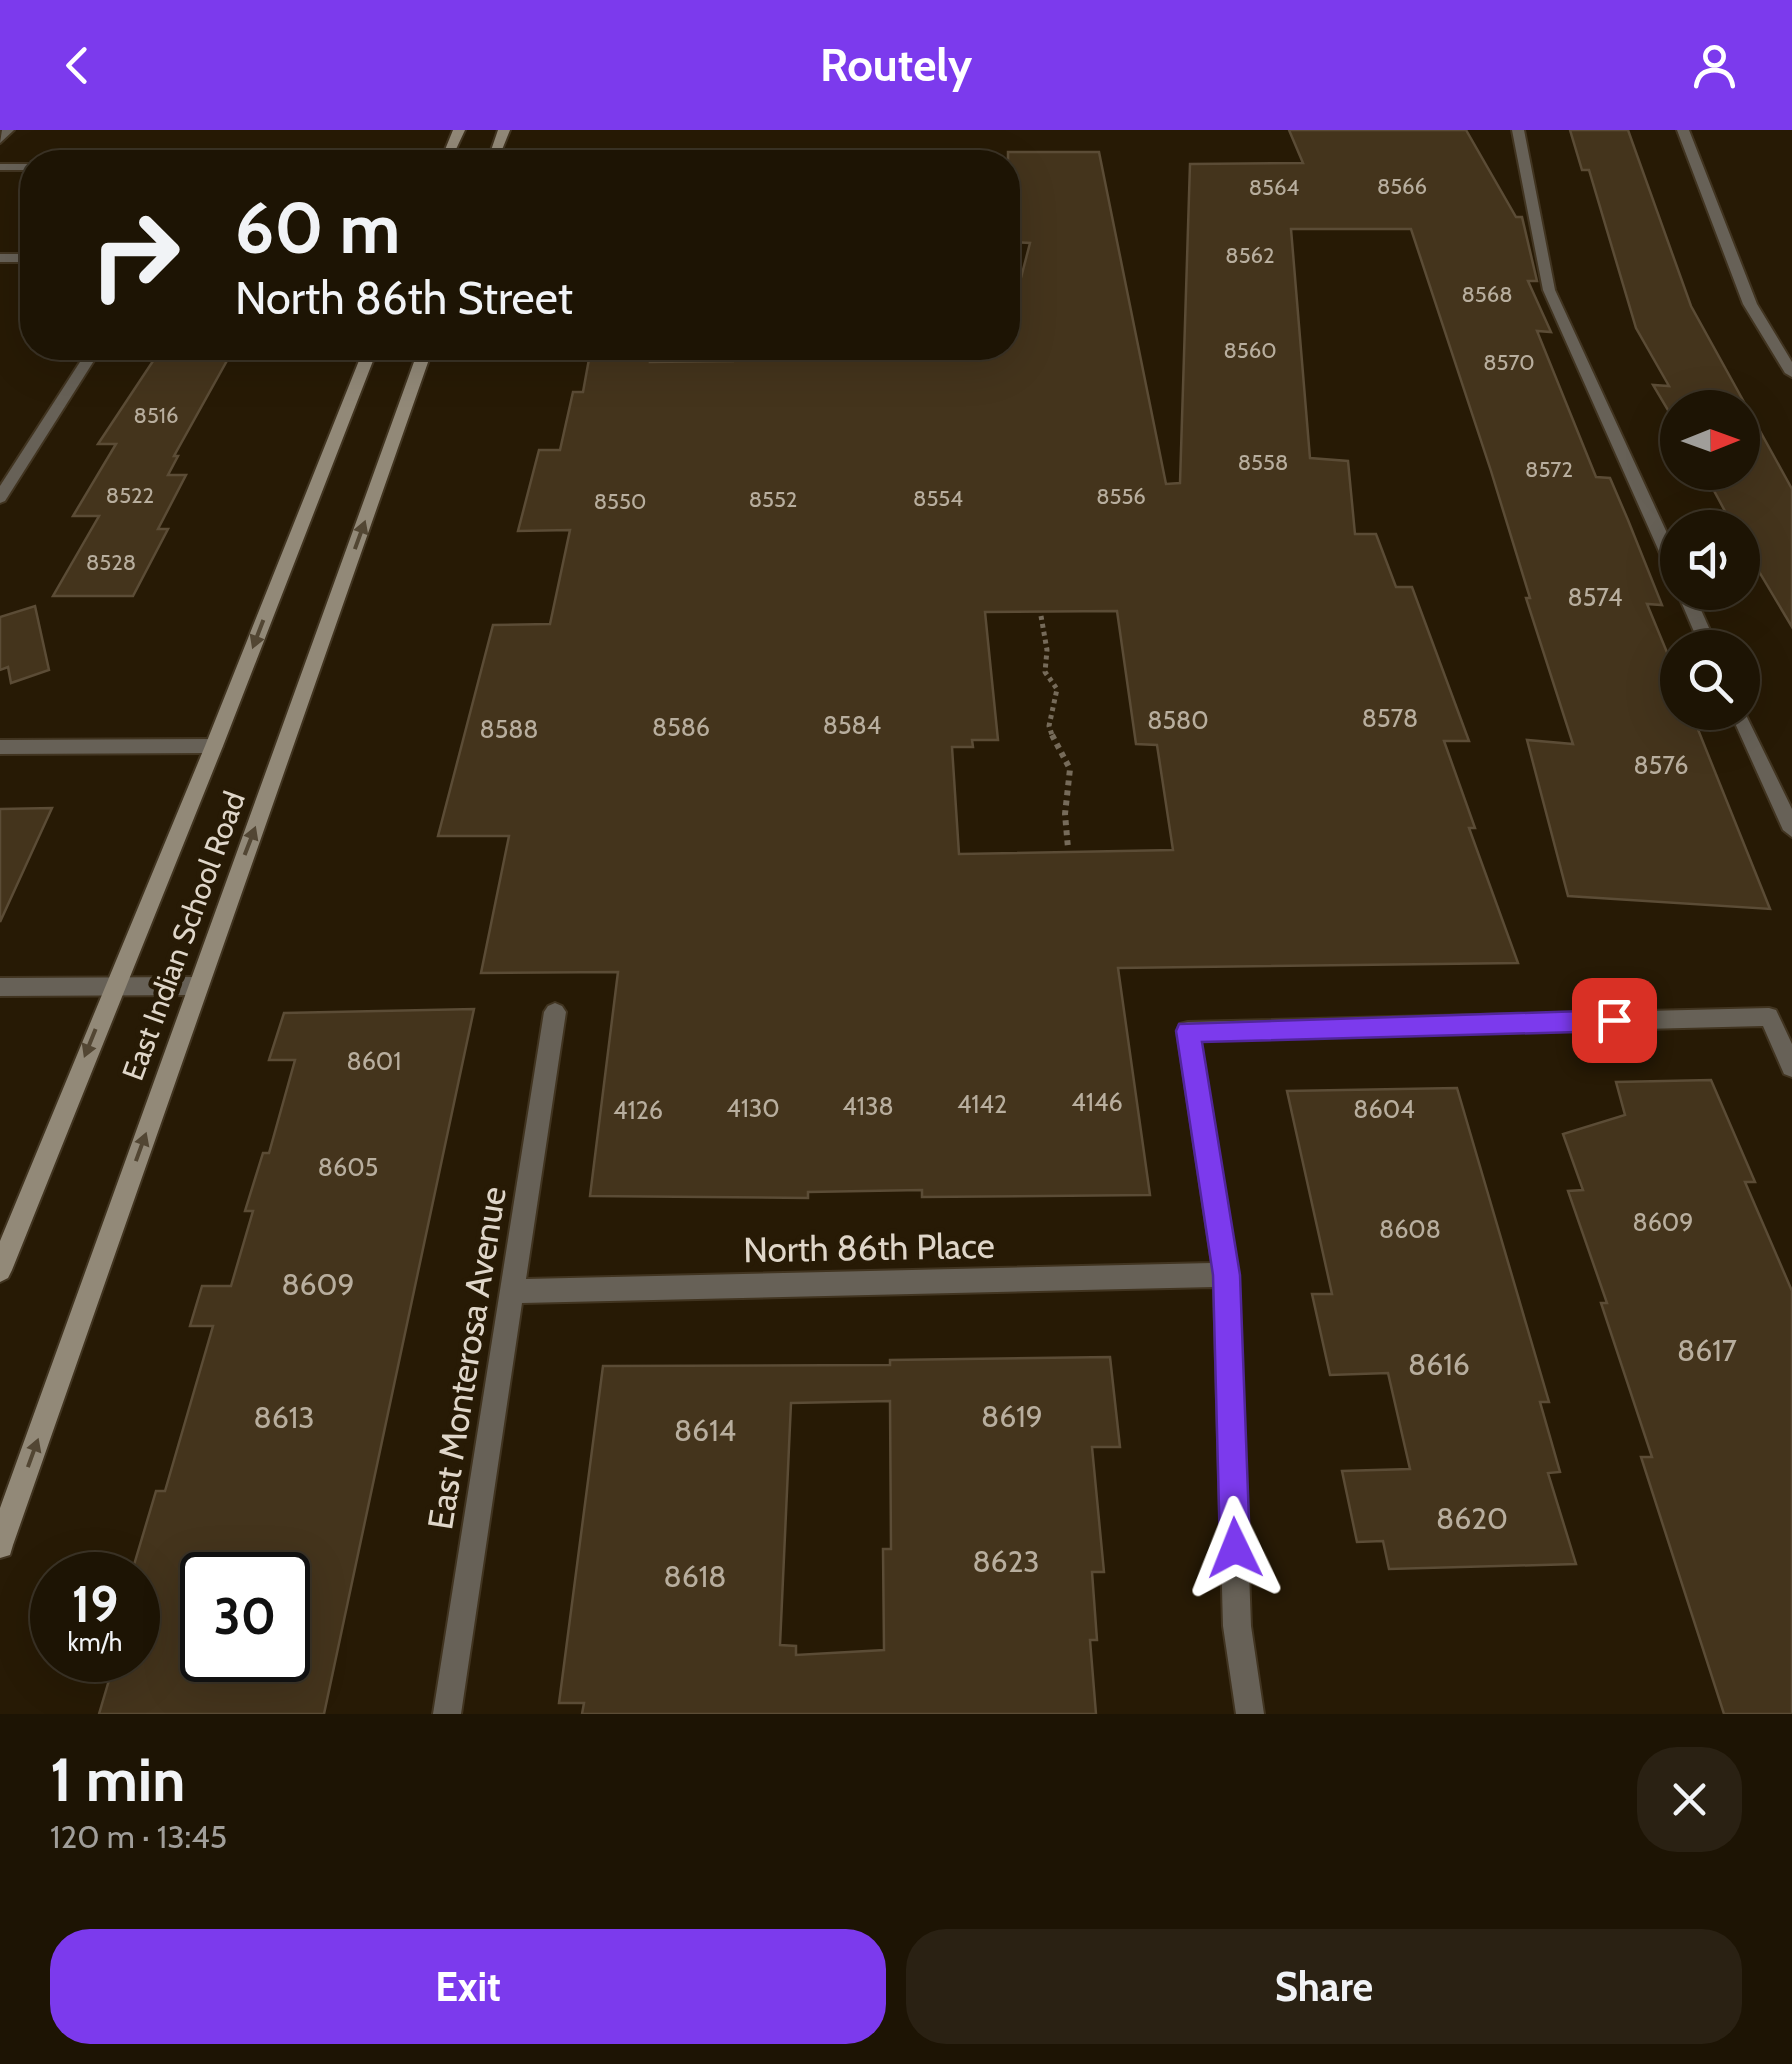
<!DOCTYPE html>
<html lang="en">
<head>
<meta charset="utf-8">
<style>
  body { margin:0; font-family:Cabin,sans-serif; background:#2a2113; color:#f1f3f6; height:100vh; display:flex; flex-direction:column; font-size:38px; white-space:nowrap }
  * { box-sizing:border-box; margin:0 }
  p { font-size:32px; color:#a09e9a }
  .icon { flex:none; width:55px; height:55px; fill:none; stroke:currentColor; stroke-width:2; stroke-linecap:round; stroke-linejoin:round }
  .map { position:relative; height:1584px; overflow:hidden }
  .side { display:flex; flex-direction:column; background:#1d1404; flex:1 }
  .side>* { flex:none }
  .banner { position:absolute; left:20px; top:20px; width:1000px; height:210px; border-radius:40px; box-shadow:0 10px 40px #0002,0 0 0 2px #3b3326; background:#1d1404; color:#f1f3f6; overflow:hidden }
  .needle { width:65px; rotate:89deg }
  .tools { position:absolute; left:1660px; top:260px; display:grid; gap:20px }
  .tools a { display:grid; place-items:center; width:100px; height:100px; border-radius:50%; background:#1d1404; box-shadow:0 10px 40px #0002,0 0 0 2px #3b3326; font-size:50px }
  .speed { position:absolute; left:30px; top:1422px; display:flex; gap:20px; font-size:50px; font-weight:700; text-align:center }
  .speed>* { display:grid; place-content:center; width:130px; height:130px; border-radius:50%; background:#1d1404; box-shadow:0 10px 40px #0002,0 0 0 2px #3b3326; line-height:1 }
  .speed small { font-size:25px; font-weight:400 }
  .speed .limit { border:5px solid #111; border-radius:15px; background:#fff; color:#111 }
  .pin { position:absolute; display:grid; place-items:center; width:85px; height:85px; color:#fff; margin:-42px; border-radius:20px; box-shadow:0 5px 15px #0006 }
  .me { position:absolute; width:110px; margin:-55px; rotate:358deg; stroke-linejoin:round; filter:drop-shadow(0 0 8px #0008) }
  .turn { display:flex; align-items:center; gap:35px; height:210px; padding:0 50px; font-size:45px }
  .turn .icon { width:130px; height:130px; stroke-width:2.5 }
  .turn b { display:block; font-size:70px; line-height:85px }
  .round { display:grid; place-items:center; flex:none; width:105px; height:105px; border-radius:40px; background:#2a2113 }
  .headline { display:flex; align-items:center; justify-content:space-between; height:170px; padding:0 50px }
  h1 { font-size:60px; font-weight:700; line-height:75px }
  .button { display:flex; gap:20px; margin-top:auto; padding:20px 50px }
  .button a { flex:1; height:115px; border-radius:40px; background:#7c3aed; color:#fff; font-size:40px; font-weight:700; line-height:115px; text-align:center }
  .button a+a { background:#2a2113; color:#f1f3f6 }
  header { display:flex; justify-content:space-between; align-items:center; height:130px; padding:0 50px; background:#7c3aed; color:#fff; font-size:45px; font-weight:700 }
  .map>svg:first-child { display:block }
</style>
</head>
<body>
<header><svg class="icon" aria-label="back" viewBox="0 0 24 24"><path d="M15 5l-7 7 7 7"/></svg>Routely<svg class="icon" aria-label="person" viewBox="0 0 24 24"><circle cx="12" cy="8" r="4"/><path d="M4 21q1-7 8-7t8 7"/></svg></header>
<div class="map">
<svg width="1792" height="1584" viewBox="0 0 1792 1584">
  <rect width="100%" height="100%" fill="#271a05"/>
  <!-- building -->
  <g fill="#44341c" stroke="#5b4c36" stroke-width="2.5" fill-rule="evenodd">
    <path d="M1289,0H1466L1516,87H1522L1537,151H1528L1551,202L1537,201L1596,347L1610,348L1628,390L1662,475L1647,474L1678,549V582H1691L1770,779L1568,766L1527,610L1573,614L1526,468H1530L1491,341L1411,99H1291L1310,328L1348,331L1355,404H1376L1396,457H1412L1469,611H1444L1475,698H1469L1518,833L1118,838L1150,1065L922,1067V1060L808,1062V1068L590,1066L618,842L481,843L509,706H438L493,495L550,494L570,400L518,401L539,320H560L573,262H583L591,218H652L650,232L733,231L734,218H1008V198L1030,113L1008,112V22H1099L1166,354L1180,353L1190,34L1303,33ZM1117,481L1136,614L1157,615L1173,720L959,724L952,617H973L972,610H998L985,482Z"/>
    <path d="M1570,0H1628L1691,176L1792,359V497L1742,413V398H1734L1704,342H1742V278H1678V297L1653,255L1669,256L1636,198L1589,40H1582Z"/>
    <path d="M186,218H234L174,326H178L168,345H186L158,399H168L133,466H53L99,386H73L116,314H98L159,222H184Z"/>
    <path d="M35,476L49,540L11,553L8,537L0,540V487Z"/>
    <path d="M52,678L0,792V679Z"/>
    <path d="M474,879L324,1584H99L115,1530H138V1445H131L156,1361H165L213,1196H190L202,1156H231L253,1081H245L263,1023H269L295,930H269L284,883ZM202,1445H288V1530H202Z"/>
    <path d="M1711,950L1755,1052H1745L1792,1161V1584H1724L1641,1327H1652L1601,1173H1607L1568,1061L1583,1060L1563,1004L1625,985L1616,952Z"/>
    <path d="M1457,958L1549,1272H1540L1560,1342L1548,1343L1576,1434L1389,1439L1383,1411L1357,1412L1342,1341L1410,1339L1388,1243L1330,1245L1312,1164H1332L1287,961Z"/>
    <path d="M1110,1227L1120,1317H1092L1104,1442H1092L1097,1510H1090L1096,1584H582L584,1573H559L603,1236L890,1235V1230ZM890,1271L891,1419H883L884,1520L796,1525V1516L780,1515L791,1273Z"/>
  </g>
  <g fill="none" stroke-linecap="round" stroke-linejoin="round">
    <defs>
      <g id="service">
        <path d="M2,0H14L0,13Z"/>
        <path d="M1512,0H1524L1555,160L1678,427V451L1670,446L1543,160Z"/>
        <path d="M470,29H492L498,32H464Z"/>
        <rect x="0" y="34" width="32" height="6"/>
        <path d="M1677,462H1693L1718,518H1701Z"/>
        <path d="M1742,577L1792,679V707L1783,700L1730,582H1742Z"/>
        <path d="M214,609L223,616L214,623L0,624V610Z"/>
      </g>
      <g id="minor">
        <path d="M1677,0H1689L1757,174L1792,232V247L1785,243L1743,174Z"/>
        <rect x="0" y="124" width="32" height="8"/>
        <path d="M89,218H102L5,371L0,373V356Z"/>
        <path d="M198,847L205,850L208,856L205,862L198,865L0,866V848Z"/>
        <path d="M555,873L562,876L566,882L526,1149L1212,1133L1177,901L1180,894L1188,892L1769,878L1776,880L1792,914V947L1784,944L1763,896L1200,910L1238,1145L1251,1496L1264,1584H1236L1223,1496L1214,1157L522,1173L461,1584H433L544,882L548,876Z"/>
      </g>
      <g id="secondary">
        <path d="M453,0H465L450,32H440Z"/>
        <path d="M498,0H510L497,32H487Z"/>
        <path d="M364,218H378L223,616L12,1140L8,1148L0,1152V1111L205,616Z"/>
        <path d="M419,218H433L13,1415L10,1425L0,1428V1378Z"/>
      </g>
    </defs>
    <!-- service casing -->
    <use href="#service" stroke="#413420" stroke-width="4"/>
    <!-- minor casing -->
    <use href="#minor" stroke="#413420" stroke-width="4"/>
    <!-- secondary casing -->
    <use href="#secondary" stroke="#413420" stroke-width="4"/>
    <!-- path-far1 -->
    <path stroke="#766b5a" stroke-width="5" stroke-dasharray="4 4" stroke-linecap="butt" d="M1041,486L1047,520L1045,542L1057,559L1049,596L1053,608"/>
    <!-- path -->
    <path stroke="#766b5a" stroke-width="6" stroke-dasharray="5 5" stroke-linecap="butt" d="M1052,605L1070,639L1065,684L1068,718"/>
    <!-- service -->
    <use href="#service" fill="#676157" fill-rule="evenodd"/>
    <!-- minor -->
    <use href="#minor" fill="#676157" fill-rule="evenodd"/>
    <!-- secondary -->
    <use href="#secondary" fill="#928978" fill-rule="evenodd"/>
  </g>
  <!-- one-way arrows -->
  <defs><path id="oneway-solid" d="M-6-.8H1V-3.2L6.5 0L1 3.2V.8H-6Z" transform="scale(2.5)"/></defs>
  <g fill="#524633">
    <use href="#oneway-solid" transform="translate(360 405) rotate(-70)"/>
    <use href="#oneway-solid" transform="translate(258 504) rotate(111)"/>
    <use href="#oneway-solid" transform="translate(250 711) rotate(-69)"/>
    <use href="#oneway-solid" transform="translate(90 913) rotate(112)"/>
    <use href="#oneway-solid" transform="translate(141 1017) rotate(-70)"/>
    <use href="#oneway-solid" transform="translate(33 1323) rotate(-70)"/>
  </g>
  <!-- route -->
  <path fill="#7c3aed" stroke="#51269a" stroke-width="2.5" d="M1614,880L1622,883L1626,890L1622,898L1614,901L1202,912L1240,1145L1250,1418L1246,1429L1235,1433L1224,1429L1220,1418L1213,1145L1176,901L1179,894Z"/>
  <g text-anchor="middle" stroke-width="10" stroke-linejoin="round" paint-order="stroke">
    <!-- far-number labels -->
    <g font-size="22" fill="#b8ae9e">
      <text x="1402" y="64">8566</text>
      <text x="1274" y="65">8564</text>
      <text x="1250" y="133">8562</text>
      <text x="1487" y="172">8568</text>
      <text x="1250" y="228">8560</text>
      <text x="1509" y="240">8570</text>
      <text x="156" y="293">8516</text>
      <text x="1263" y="340">8558</text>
      <text x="1549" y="347">8572</text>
      <text x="130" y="373">8522</text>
      <text x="1121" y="374">8556</text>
      <text x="938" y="376">8554</text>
      <text x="773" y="377">8552</text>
      <text x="620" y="379">8550</text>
      <text x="111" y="440">8528</text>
    </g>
    <!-- number labels -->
    <g font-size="25" fill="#b8ae9e">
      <text x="1595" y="476">8574</text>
      <text x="1390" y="597">8578</text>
      <text x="1178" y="599">8580</text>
      <text x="852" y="604">8584</text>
      <text x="681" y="606">8586</text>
      <text x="509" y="608">8588</text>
      <text x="1661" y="644">8576</text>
      <text x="374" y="940">8601</text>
      <text x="1097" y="981">4146</text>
      <text x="982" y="983">4142</text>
      <text x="868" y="985">4138</text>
      <text x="753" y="987">4130</text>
      <text x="1384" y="988">8604</text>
      <text x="638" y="989">4126</text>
      <text x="348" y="1046">8605</text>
      <text x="1663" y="1101">8609</text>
      <text x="1410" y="1108">8608</text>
    </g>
    <!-- street labels -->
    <g font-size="30" fill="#dfd6c9" stroke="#271a05">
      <text transform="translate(184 806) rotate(-70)" y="10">East Indian School Road</text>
    </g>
    <!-- near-number labels -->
    <g font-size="30" fill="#b8ae9e">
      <text x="318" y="1165">8609</text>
      <text x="1707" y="1231">8617</text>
      <text x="1439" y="1245">8616</text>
      <text x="1012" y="1297">8619</text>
      <text x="284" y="1298">8613</text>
      <text x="705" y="1311">8614</text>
      <text x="1472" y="1399">8620</text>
      <text x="1006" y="1442">8623</text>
      <text x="695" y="1457">8618</text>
    </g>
    <!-- near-street labels -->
    <g font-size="35" fill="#dfd6c9" stroke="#271a05">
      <text transform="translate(869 1118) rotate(-1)" y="12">North 86th Place</text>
      <text transform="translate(467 1228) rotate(-81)" y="12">East Monterosa Avenue</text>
    </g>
  </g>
</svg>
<div class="tools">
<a><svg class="needle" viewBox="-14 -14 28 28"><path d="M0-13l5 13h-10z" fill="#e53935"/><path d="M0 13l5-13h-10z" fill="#a09e9a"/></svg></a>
<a><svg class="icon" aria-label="sound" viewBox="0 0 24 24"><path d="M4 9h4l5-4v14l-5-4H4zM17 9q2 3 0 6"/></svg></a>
<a><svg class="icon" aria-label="search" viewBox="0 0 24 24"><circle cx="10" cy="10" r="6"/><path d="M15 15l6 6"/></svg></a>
</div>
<div class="speed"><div>19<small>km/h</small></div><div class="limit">30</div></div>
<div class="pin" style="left:1614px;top:890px;background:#d93025"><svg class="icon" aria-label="arrive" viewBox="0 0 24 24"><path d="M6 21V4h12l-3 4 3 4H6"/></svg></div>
<svg class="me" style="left:1235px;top:1418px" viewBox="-20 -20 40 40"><path d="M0-17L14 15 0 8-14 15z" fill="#7c3aed" stroke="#fff" stroke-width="4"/></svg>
<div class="banner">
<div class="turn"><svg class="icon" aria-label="right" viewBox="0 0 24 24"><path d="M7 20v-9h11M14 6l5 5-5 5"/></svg><div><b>60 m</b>North 86th Street</div></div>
</div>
</div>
<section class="side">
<div class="headline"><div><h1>1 min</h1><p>120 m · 13:45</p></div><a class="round"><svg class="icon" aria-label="close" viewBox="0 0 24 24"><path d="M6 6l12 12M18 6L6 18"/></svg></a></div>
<div class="button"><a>Exit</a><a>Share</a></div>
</section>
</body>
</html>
